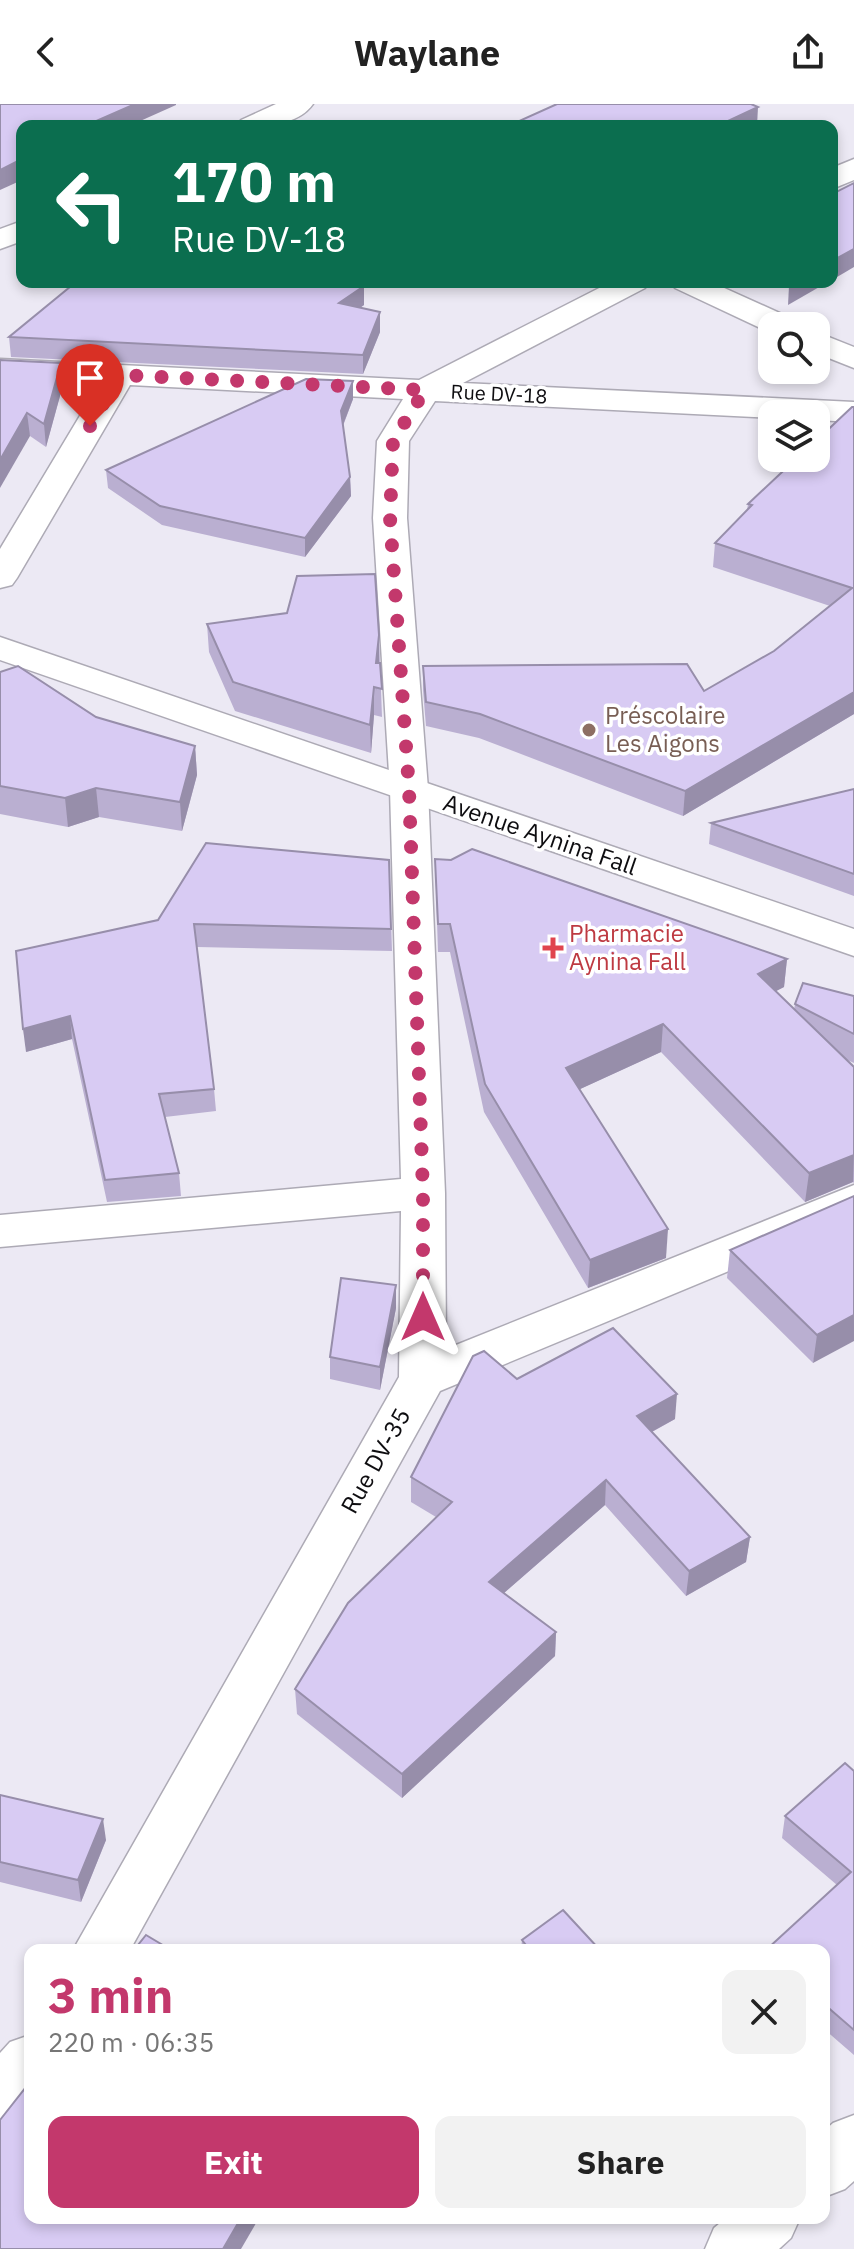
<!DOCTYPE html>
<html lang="en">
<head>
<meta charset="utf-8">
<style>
  body { margin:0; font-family:"IBM Plex Sans",sans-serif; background:#f2f2f2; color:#222; height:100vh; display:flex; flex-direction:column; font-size:30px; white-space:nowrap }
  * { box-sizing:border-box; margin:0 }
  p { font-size:26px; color:#767676 }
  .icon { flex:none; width:44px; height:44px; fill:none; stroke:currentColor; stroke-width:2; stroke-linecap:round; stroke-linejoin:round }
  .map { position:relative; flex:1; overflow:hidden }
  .panel { position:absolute; left:24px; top:1840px; width:806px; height:280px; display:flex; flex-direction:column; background:#fff; border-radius:16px; box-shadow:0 4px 12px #0003 }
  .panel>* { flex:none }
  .top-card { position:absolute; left:16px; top:16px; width:822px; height:168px; border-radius:16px; box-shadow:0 4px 12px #0003; background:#0b6e4f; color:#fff; overflow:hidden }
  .tools { position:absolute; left:758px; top:208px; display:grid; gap:16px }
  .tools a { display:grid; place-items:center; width:72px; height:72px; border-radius:16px; background:#fff; box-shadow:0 4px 12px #0003; font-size:40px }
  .pin { position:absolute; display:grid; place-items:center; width:68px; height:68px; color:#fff; margin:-82px -34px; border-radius:50% 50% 50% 0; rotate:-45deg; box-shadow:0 0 8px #0007 }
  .pin .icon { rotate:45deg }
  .me { position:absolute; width:88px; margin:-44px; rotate:0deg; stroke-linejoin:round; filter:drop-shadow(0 0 6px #0008) }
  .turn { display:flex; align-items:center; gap:28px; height:168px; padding:0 24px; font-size:36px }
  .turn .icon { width:104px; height:104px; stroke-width:2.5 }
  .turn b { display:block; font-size:56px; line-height:68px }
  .round { display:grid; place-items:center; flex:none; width:84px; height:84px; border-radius:16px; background:#f2f2f2 }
  .overview { display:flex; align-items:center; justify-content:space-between; height:136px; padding:0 24px }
  h1 { font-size:48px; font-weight:700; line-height:60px; color:#c3386c }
  .cta { display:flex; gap:16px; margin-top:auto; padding:16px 24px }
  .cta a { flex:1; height:92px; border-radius:16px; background:#c3386c; color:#fff; font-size:32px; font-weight:700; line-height:92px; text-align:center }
  .cta a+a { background:#f2f2f2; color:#222 }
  header { display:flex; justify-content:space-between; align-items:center; height:104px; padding:0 24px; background:#fff; font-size:36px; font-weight:700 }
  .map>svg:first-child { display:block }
</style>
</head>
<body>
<header><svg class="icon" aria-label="back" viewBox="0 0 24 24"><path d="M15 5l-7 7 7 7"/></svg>Waylane<svg class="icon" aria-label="share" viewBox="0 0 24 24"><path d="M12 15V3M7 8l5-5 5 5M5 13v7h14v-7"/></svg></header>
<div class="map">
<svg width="854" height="2145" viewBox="0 0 854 2145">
  <rect width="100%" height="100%" fill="#ece9f4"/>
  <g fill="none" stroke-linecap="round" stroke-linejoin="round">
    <defs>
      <g id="minor">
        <path d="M854,55V76L832,85V64Z"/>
        <path d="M611,178H649L645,184L463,279L854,298V318L816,316V310H772V314L435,297L409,337L407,414L428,685L445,1089L446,1245L854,1081V1115L440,1287L130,1846H73L399,1273L401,1107L0,1143V1111L401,1075L390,685L373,414L377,337L403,295L130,281L17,474L12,481L0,484V445L99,280L0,275V255L419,276Z"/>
        <path d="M671,178H711L793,215L798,222H772L771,229L675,184Z"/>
        <path d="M816,228L854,243V264L816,249Z"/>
        <path d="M30,1931V1998L20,2009L0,2017V1949L10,1938Z"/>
        <path d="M854,2011V2077L845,2085L824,2093V2027L833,2019Z"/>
        <path d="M726,2114H800L791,2134L779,2145H705L714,2124Z"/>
      </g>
      <path id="secondary" d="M0,533L854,825V852L0,556Z"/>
      <g id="trunk">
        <path d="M276,0H313C297,23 261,22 237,22L241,16Z"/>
        <path d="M22,117V137L0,145V125Z"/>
      </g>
    </defs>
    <!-- minor casing -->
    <use href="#minor" stroke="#adaab5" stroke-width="3"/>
    <!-- secondary casing -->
    <use href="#secondary" stroke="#adaab5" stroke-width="3"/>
    <!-- trunk casing -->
    <use href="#trunk" stroke="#adaab5" stroke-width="3"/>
    <!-- minor -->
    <use href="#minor" fill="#fff" fill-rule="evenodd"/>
    <!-- secondary -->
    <use href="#secondary" fill="#fff" fill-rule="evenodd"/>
    <!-- trunk -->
    <use href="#trunk" fill="#fff" fill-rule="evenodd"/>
  </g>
  <!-- wall -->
  <g fill="#baafd1">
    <path d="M364,182V201L360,204L380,208V228L363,270L11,253L9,233Z"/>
    <path d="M0,256L63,281L46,343L30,332Z"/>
    <path d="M353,277V295L343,322L350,373L351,392L305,453L162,421L108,384L106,366Z"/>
    <path d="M852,303L854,610L683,712L479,634L426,622L423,586V562L704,587L774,547L830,502L713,463L715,439L747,406L748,400Z"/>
    <path d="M207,520L379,531L382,613L374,611L371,649L235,607L209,548Z"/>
    <path d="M0,568L96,613L195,642L197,671L182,727L99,713L68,723L0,710Z"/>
    <path d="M854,685V792L709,740L711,719Z"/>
    <path d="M435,755L787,855L784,883L775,887L794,906L795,900L854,892V959L845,955L854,963V1079L853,1078L805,1098L661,948L580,985L666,1154L588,1184L484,1008L450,848H438Z"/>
    <path d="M389,756L392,847L197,843L214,985L216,1007L165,1013L179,1069L181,1092L107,1098L72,935L26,948L158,816Z"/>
    <path d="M854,1092L813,1259L727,1174L730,1146Z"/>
    <path d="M396,1204L380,1286L330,1275V1253Z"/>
    <path d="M517,1275L675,1315L652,1328L750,1433L746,1458L686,1492L605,1401L504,1489L556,1528L555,1552L402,1694L297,1610L295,1585L436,1413L411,1398V1373Z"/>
    <path d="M854,1667V1951L824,1925V1846L837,1781L782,1734L785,1712Z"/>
    <path d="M0,1691L106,1736L81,1798L0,1778Z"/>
    <path d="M522,1836L600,1846H521Z"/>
  </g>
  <!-- shaded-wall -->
  <g fill="#978eaa">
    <path d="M135,0H176V1L129,22H85Z"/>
    <path d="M758,3L757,22H727L728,17Z"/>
    <path d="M22,55V76L0,86V66Z"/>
    <path d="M854,145V163L832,176V157Z"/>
    <path d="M796,178H828L788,201L789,182Z"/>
    <path d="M364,182V201L339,218V199Z"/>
    <path d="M380,208V228L363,270V251Z"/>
    <path d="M61,259L63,281L46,343L44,320Z"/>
    <path d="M353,277V295L341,326V307Z"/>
    <path d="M27,309L30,332L0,384V356Z"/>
    <path d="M350,373L351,392L305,453V434Z"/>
    <path d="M379,531V559L376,587V559Z"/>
    <path d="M374,583V611L371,649L370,621Z"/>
    <path d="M854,588V610L683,712L685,687Z"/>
    <path d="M195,642L197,671L182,727L180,698Z"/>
    <path d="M96,684L99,713L68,723L65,694Z"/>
    <path d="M787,855L784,883L755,898L758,870Z"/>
    <path d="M70,912L72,935L26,948L23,925Z"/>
    <path d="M663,920L661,948L565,992L566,964Z"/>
    <path d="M854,1051L853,1078L805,1098L809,1069Z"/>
    <path d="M668,1125L666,1154L588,1184L590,1156Z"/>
    <path d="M396,1181V1204L380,1286V1263Z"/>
    <path d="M854,1211V1237L813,1259L817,1231Z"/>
    <path d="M677,1290L675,1315L635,1337L637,1312Z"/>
    <path d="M606,1376L605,1401L488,1503L489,1478Z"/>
    <path d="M750,1433L746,1458L686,1492L689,1467Z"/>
    <path d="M556,1528L555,1552L402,1694V1670Z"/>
    <path d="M103,1715L106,1736L81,1798L78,1776Z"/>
    <path d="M241,2114H259L241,2145H223Z"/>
  </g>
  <!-- building -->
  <g fill="#d8cbf3" stroke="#978eaa" stroke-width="2">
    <path d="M0,0H135L85,22H22V55L0,66Z"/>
    <path d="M557,0H751L758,3L728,17L740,22H508Z"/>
    <path d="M854,79V145L832,157V90Z"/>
    <path d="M76,178H353L364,182L339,199L380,208L363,251L9,233Z"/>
    <path d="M0,256L61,259L44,320L27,309L0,356Z"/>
    <path d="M306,275L353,277L341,307L350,373L305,434L160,402L106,366Z"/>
    <path d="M852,303H854V588L685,687L480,610L426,598L423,562L687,560L704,587L774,547L852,484L715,439L752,401L748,400L797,354H816V337Z"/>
    <path d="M375,470L379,531L376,559H380L382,585L374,583L370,621L233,578L207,520L287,509L297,472Z"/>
    <path d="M18,562L96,613L195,642L180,698L96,684L65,694L0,682V568Z"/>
    <path d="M854,685V770L711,719Z"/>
    <path d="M206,739L389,756L391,825L194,820L214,985L159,990L179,1069L105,1076L70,912L23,925L16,847L158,816Z"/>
    <path d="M472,745L787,855L758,870L854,963V1051L809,1069L663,920L566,964L668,1125L590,1156L485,980L450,820H438L435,755L451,756Z"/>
    <path d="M803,879L854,892V930L795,900Z"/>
    <path d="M854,1092V1211L817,1231L730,1146Z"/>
    <path d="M341,1174L396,1181L380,1263L330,1253Z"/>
    <path d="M613,1224L677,1290L637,1312L750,1433L689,1467L606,1376L489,1478L556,1528L402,1670L295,1585L348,1499L452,1398L411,1373L473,1252L484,1247L517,1275Z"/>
    <path d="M845,1659L854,1667V1926L824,1900V1846H766L851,1768L785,1712Z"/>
    <path d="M0,1691L103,1715L78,1776L0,1758Z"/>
    <path d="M563,1806L600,1846H530L522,1836Z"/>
    <path d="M146,1831L171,1846H134Z"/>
    <path d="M30,1978V2114H241L223,2145H0V2016Z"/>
  </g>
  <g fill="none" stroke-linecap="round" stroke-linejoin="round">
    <!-- route -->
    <path stroke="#c3386c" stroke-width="14" stroke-dasharray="0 25.2" d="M90,322L120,271L425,286L393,337L390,414L409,685L423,1089V1213"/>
  </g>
  <!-- markers -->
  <circle fill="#8d6e63" stroke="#fff" stroke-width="3" cx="589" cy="626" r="8"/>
  <path fill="#e0444e" stroke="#fff" stroke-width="3" d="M549 832h8v8h8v8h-8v8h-8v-8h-8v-8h8z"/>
  <g text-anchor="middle" stroke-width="7" stroke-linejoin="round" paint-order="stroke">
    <!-- far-street labels -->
    <g font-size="20" fill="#0e0d10" stroke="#fff">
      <text transform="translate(499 290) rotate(3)" y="7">Rue DV-18</text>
    </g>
    <!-- education labels -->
    <g font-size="24" fill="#785e54" stroke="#fff" text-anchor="start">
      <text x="605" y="620">Préscolaire<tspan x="605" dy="28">Les Aigons</tspan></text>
    </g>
    <!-- street labels -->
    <g font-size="24" fill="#0e0d10" stroke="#fff">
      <text transform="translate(540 731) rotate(19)" y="8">Avenue Aynina Fall</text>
      <text transform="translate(376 1357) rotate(-61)" y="8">Rue DV-35</text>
    </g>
    <!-- health labels -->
    <g font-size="24" fill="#be3a42" stroke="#fff" text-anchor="start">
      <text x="569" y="838">Pharmacie<tspan x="569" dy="28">Aynina Fall</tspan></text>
    </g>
  </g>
</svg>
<div class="tools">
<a><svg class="icon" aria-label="search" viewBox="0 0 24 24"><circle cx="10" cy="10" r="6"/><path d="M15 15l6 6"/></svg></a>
<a><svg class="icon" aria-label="layers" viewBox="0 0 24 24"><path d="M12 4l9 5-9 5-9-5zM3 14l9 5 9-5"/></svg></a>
</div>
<div class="pin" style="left:90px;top:322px;background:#d93025"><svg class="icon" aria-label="arrive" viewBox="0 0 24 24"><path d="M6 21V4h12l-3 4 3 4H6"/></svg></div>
<svg class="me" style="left:423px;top:1213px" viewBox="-20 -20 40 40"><path d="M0-17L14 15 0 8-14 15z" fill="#c3386c" stroke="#fff" stroke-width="4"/></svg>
<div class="top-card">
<div class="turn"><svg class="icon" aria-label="left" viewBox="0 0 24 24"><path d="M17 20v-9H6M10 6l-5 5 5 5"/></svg><div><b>170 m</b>Rue DV-18</div></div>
</div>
<section class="panel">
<div class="overview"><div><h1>3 min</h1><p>220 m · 06:35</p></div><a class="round"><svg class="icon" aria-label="close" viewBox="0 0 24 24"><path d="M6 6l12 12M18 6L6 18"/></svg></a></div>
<div class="cta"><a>Exit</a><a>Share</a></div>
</section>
</div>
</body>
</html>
